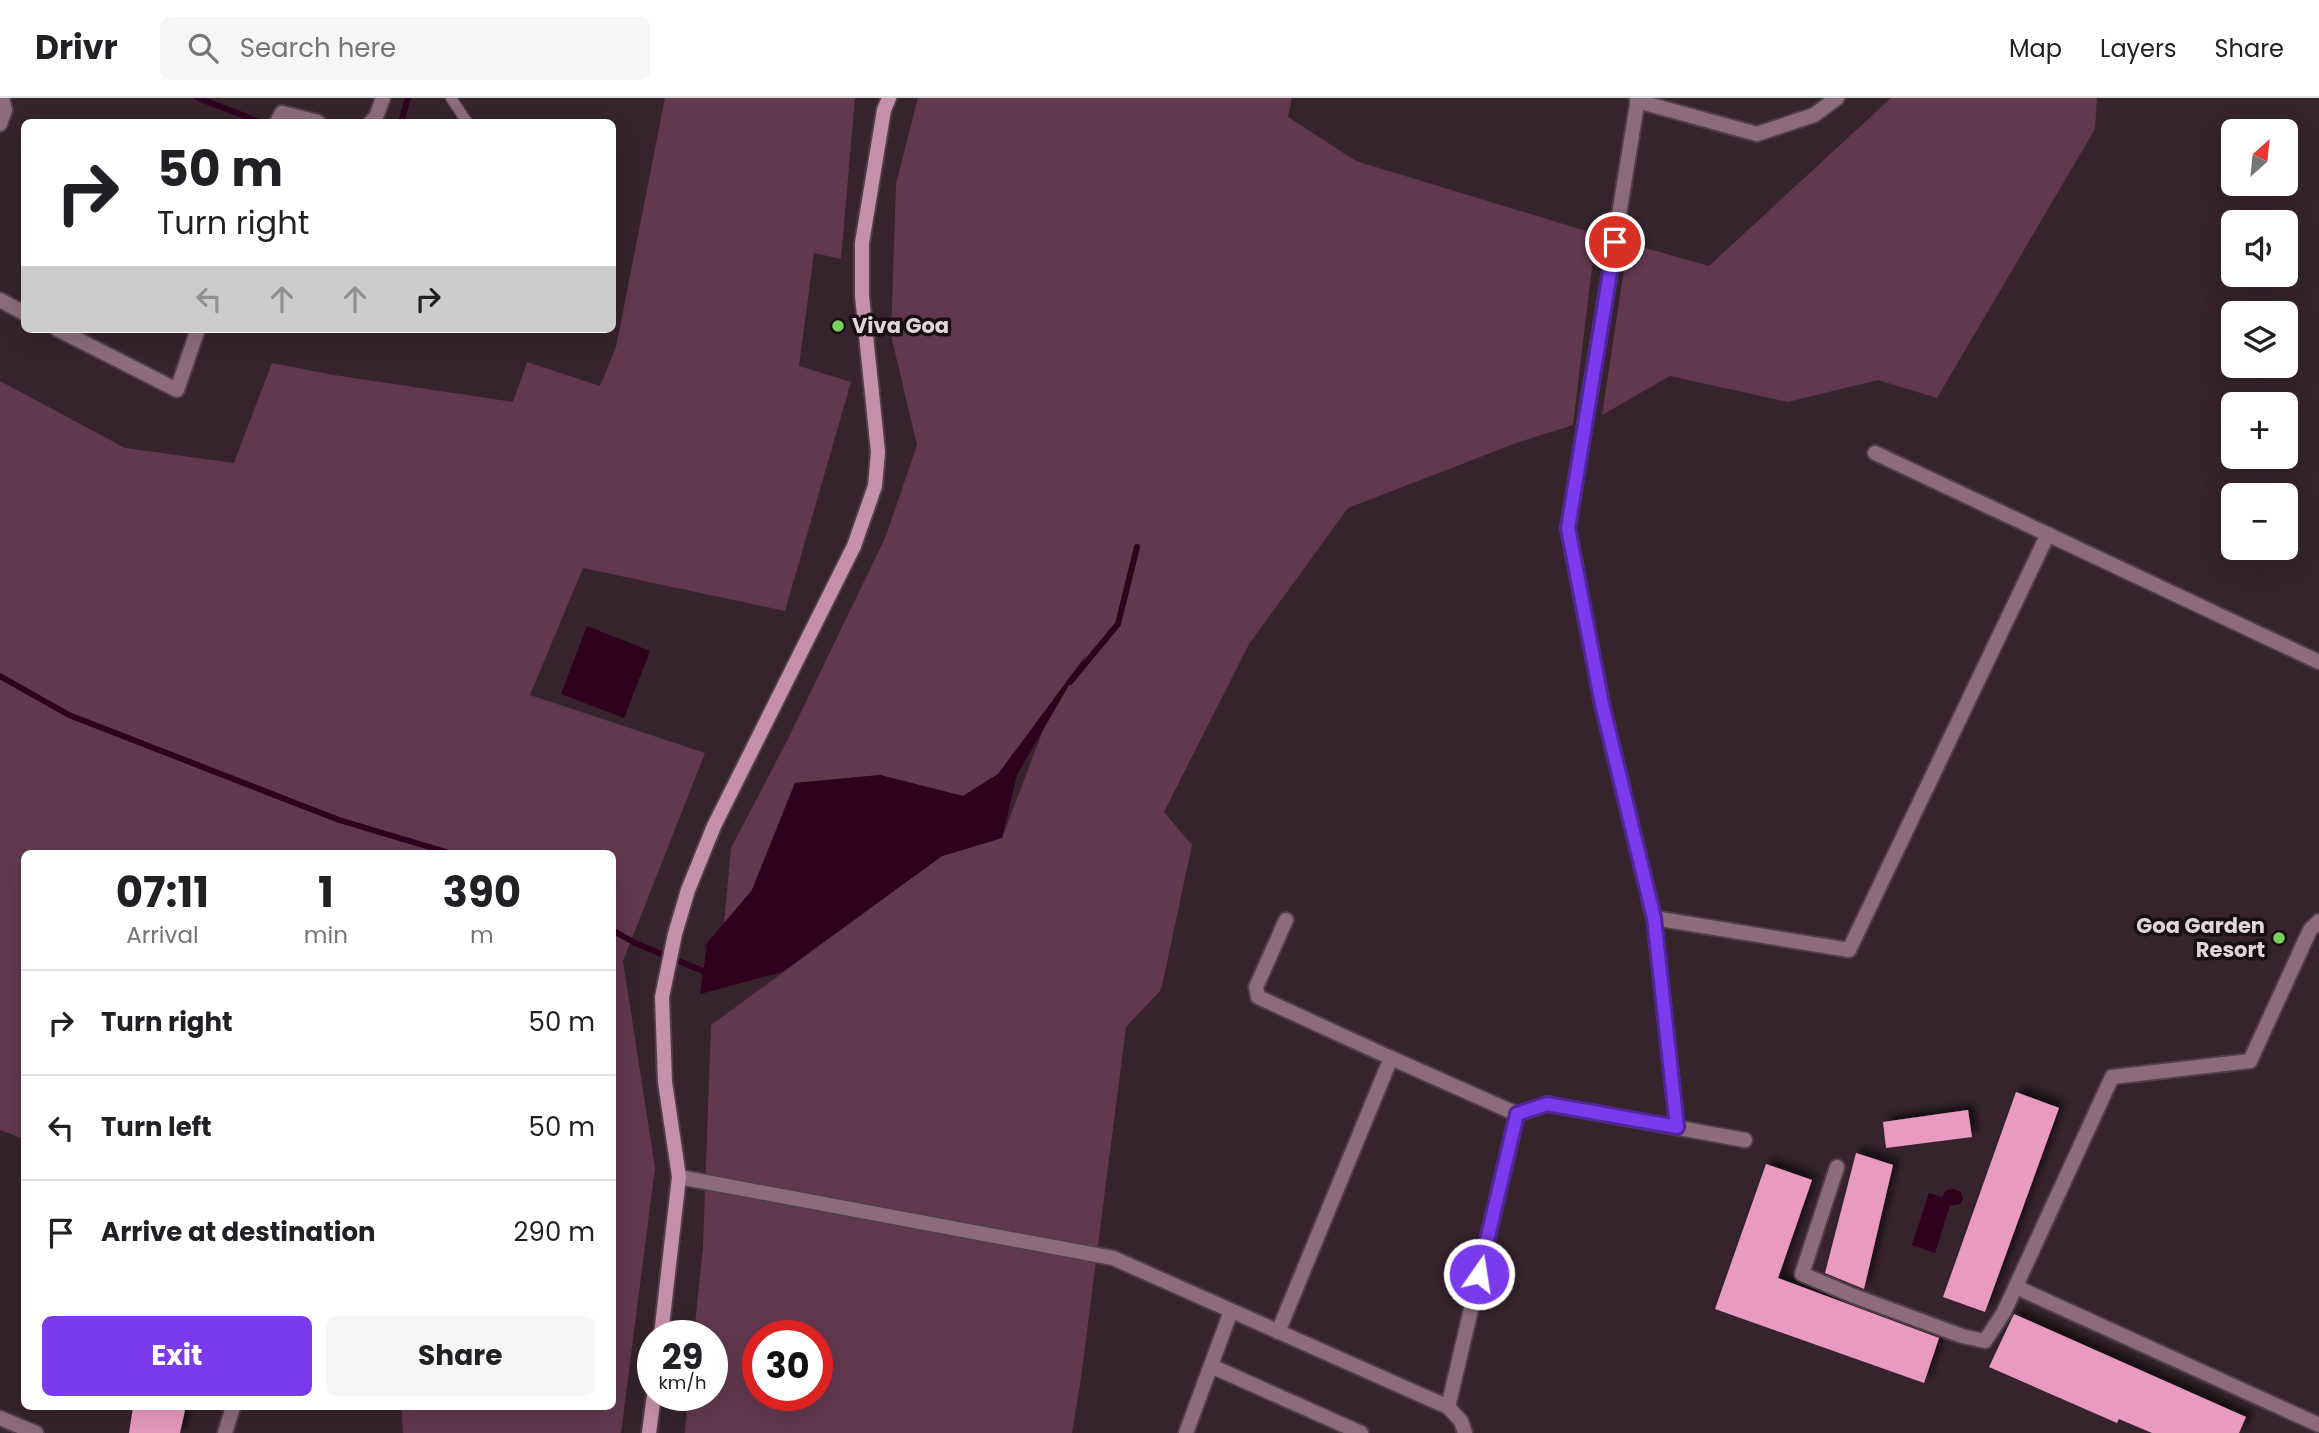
<!DOCTYPE html>
<html lang="en">
<head>
<meta charset="utf-8">
<style>
  body { margin:0; font-family:Poppins,sans-serif; background:#f6f6f6; color:#202124; height:100vh; display:flex; flex-direction:column; font-size:26px; white-space:nowrap }
  * { box-sizing:border-box; margin:0 }
  p { font-size:23px; color:#757577 }
  .icon { flex:none; width:38px; height:38px; fill:none; stroke:currentColor; stroke-width:2; stroke-linecap:round; stroke-linejoin:round }
  .map { position:relative; flex:1; overflow:hidden }
  .sheet { position:absolute; left:21px; top:752px; width:595px; height:560px; display:flex; flex-direction:column; background:#fff; border-radius:10px; box-shadow:0 7px 28px #0002 }
  .sheet>* { flex:none }
  .hud { position:absolute; left:21px; top:21px; width:595px; height:214px; border-radius:10px; box-shadow:0 7px 28px #0002; background:#fff; color:#202124; overflow:hidden }
  .needle { width:46px; rotate:27deg }
  .fabs { position:absolute; left:2221px; top:21px; display:grid; gap:14px }
  .fabs a { display:grid; place-items:center; width:77px; height:77px; border-radius:10px; background:#fff; box-shadow:0 7px 28px #0002; font-size:35px }
  .speed { position:absolute; left:637px; top:1222px; display:flex; gap:14px; font-size:35px; font-weight:700; text-align:center }
  .speed>* { display:grid; place-content:center; width:91px; height:91px; border-radius:50%; background:#fff; box-shadow:0 7px 28px #0002; line-height:1 }
  .speed small { font-size:18px; font-weight:400 }
  .speed .limit { border:10px solid #d22; background:#fff; color:#111 }
  .pin { position:absolute; display:grid; place-items:center; width:60px; height:60px; color:#fff; margin:-30px; border:4px solid #fff; border-radius:50%; box-shadow:0 2px 7px #0007 }
  .me { position:absolute; width:77px; margin:-38px; rotate:13deg; stroke-linejoin:round; filter:drop-shadow(0 0 5px #0008) }
  .turn { display:flex; align-items:center; gap:24px; height:147px; padding:0 21px; font-size:32px }
  .turn .icon { width:91px; height:91px; stroke-width:2.5 }
  .turn b { display:block; font-size:49px; line-height:60px }
  .lanes { display:flex; align-items:center; height:66px; padding:0 21px; background:#0003; justify-content:center; gap:35px; direction:ltr }
  .lanes .off { opacity:.35 }
  .eta { display:flex; justify-content:space-evenly; align-items:center; height:119px; text-align:center }
  .eta b { font-size:42px; font-weight:700; line-height:49px }
  .primary-button { display:flex; gap:14px; margin-top:auto; padding:14px 21px }
  .primary-button a { flex:1; height:80px; border-radius:10px; background:#7c3aed; color:#fff; font-size:28px; font-weight:700; line-height:80px; text-align:center }
  .primary-button a+a { background:#f6f6f6; color:#202124 }
  ul { padding:0; list-style:none }
  li { display:flex; align-items:center; gap:21px; height:105px; padding:0 21px; border-top:2px solid #e0e0e0 }
  li div { flex:1 }
  li b { display:block; font-size:26px }
  li em { font-style:normal }
  header { display:flex; align-items:center; gap:42px; box-sizing:border-box; height:98px; padding:0 35px; background:#fff; border-bottom:2px solid #e0e0e0 }
  header strong { font-size:33px }
  nav { display:flex; gap:38px; margin-inline-start:auto; font-size:24px }
  .search { width:490px; height:63px; background:#f6f6f6; display:flex; align-items:center; gap:18px; box-sizing:border-box; padding:0 24px; border-radius:10px; color:#757577; font-size:26px }
  .map>svg:first-child { display:block }
</style>
</head>
<body>
<header>
<strong>Drivr</strong>
<div class="search"><svg class="icon" aria-label="search" viewBox="0 0 24 24"><circle cx="10" cy="10" r="6"/><path d="M15 15l6 6"/></svg>Search here</div>
<nav><a>Map</a><a>Layers</a><a>Share</a></nav>
</header>
<div class="map">
<svg width="2319" height="1335" viewBox="0 0 2319 1335">
  <defs>
    <filter id="shadow"><feDropShadow dx="6" dy="-6" stdDeviation="3.5" flood-color="#0009"/></filter>
  </defs>
  <rect width="100%" height="100%" fill="#36232c"/>
  <!-- green -->
  <g fill="#62384e" fill-rule="evenodd">
    <path d="M665,0H855L841,161L814,155L799,268L851,284L785,513L583,470L530,597L705,655L623,863L655,1070L621,1335H403L401,1309H612V756H24V1041L0,1032V283L125,350L234,365L272,265L334,277L513,304L527,264L600,288L616,249Z"/>
    <path d="M918,0H1292L1288,19L1356,63L1596,136L1573,327L1519,344L1348,410L1249,546L1164,714L1192,747L1161,892L1126,929L1081,1280L1072,1335H685L688,1297H712V1237H694L703,1148L711,927L942,758L1002,740L1053,606L998,676L963,698L880,677L795,685L752,792L724,826L731,750L788,641L886,438L917,347L891,237L896,86ZM758,1237H817V1297H758Z"/>
    <path d="M1891,0H2097L2095,31L1937,300L1878,282L1788,304L1670,278L1602,317L1628,145L1709,168Z"/>
  </g>
  <!-- water -->
  <g fill="#30011e">
    <path d="M587,528L650,553L624,620L561,596Z"/>
    <path d="M1087,556L1017,677L1002,740L942,758L782,874L700,896L707,847L702,851L752,792L795,685L880,677L963,698L998,676Z"/>
    <path d="M1953,1091L1961,1094L1963,1101L1960,1106L1950,1108L1935,1155L1912,1147L1929,1095L1942,1099L1946,1092Z"/>
  </g>
  <g fill="none" stroke-linecap="round" stroke-linejoin="round">
    <!-- stream -->
    <g stroke="#30011e" stroke-width="6">
      <path d="M198,0L260,24"/>
      <path d="M401,24L408,0"/>
      <path d="M0,578L69,617L339,722L453,756"/>
      <path d="M1070,584L1118,526L1137,449"/>
      <path d="M612,832L635,845L703,873L710,871"/>
    </g>
  </g>
  <!-- building -->
  <g fill="#e89ac1" filter="url(#shadow)">
    <path d="M2016,994L2059,1010L1985,1214L1943,1199Z"/>
    <path d="M1968,1012L1972,1039L1886,1050L1883,1024Z"/>
    <path d="M1856,1055L1893,1067L1864,1191L1825,1175Z"/>
    <path d="M1766,1066L1812,1082L1778,1180L1939,1240L1924,1285L1715,1211Z"/>
    <path d="M2014,1216L2246,1319L2239,1335H2152L2119,1321L2117,1325L1989,1269Z"/>
    <path d="M133,1309H171L185,1312L180,1335H129Z"/>
  </g>
  <g fill="none" stroke-linecap="round" stroke-linejoin="round">
    <defs>
      <g id="lane">
        <path d="M451,0L467,24"/>
        <path d="M1654,820L1677,1029"/>
      </g>
      <g id="street">
        <path d="M1638,0L1568,430L1602,606L1654,820L1849,852L2048,436"/>
        <path d="M1637,3L1757,36L1814,17L1837,0"/>
        <path d="M277,24L282,15L318,24"/>
        <path d="M371,24L376,19L383,0"/>
        <path d="M0,26L5,12L2,0"/>
        <path d="M0,202L24,215"/>
        <path d="M57,231L177,292L198,231"/>
        <path d="M1875,355L2319,564"/>
        <path d="M1286,822L1256,889L1258,899L1391,960"/>
        <path d="M1517,1016L1547,1006L1745,1042"/>
        <path d="M1837,1069L1802,1176L1854,1198L1962,1238L1985,1243L2004,1214L2112,979L2250,963L2310,832L2319,823"/>
        <path d="M679,1079L1113,1160L1448,1309L1517,1016L1391,960L1278,1234"/>
        <path d="M2016,1189L2319,1327"/>
        <path d="M1211,1268L1361,1335"/>
        <path d="M1448,1309L1461,1323L1465,1335"/>
        <path d="M0,1320L36,1335"/>
        <path d="M225,1335L233,1309"/>
        <path d="M1186,1335L1231,1213"/>
      </g>
      <g id="secondary">
        <path d="M661,1237L679,1079L665,984L662,899L675,836L688,792L714,728L854,448L875,388L878,354L862,198V145L884,12L889,0"/>
        <path d="M649,1335L654,1297"/>
      </g>
    </defs>
    <!-- lane casing -->
    <use href="#lane" stroke="#513f48" stroke-width="13"/>
    <!-- street casing -->
    <use href="#street" stroke="#513f48" stroke-width="18"/>
    <!-- secondary casing -->
    <use href="#secondary" stroke="#513f48" stroke-width="18"/>
    <!-- lane -->
    <use href="#lane" stroke="#8c6c7b" stroke-width="10"/>
    <!-- street -->
    <use href="#street" stroke="#8c6c7b" stroke-width="14"/>
    <!-- secondary -->
    <use href="#secondary" stroke="#c591aa" stroke-width="14"/>
  </g>
  <g fill="none" stroke-linecap="round" stroke-linejoin="round">
    <defs>
      <path id="route" d="M1479,1176L1517,1016L1547,1006L1677,1029L1654,820L1602,606L1568,430L1615,144"/>
    </defs>
    <!-- route casing -->
    <use href="#route" stroke="#51269a" stroke-width="18"/>
    <!-- route -->
    <use href="#route" stroke="#7c3aed" stroke-width="12"/>
  </g>
  <!-- markers -->
  <g fill="#77d259" stroke="#180f13" stroke-width="2.5">
    <circle cx="838" cy="228" r="7"/>
    <circle cx="2279" cy="840" r="7"/>
  </g>
  <g text-anchor="middle" stroke-width="7" stroke-linejoin="round" paint-order="stroke">
    <!-- poi labels -->
    <g font-size="21" font-weight="bold" fill="#e1d4da" stroke="#180f13" text-anchor="start">
      <text x="852" y="235">Viva Goa</text>
      <text x="2265" y="835" text-anchor="end">Goa Garden<tspan x="2265" dy="24">Resort</tspan></text>
    </g>
  </g>
</svg>
<div class="fabs">
<a><svg class="needle" viewBox="-14 -14 28 28"><path d="M0-13l5 13h-10z" fill="#e53935"/><path d="M0 13l5-13h-10z" fill="#757577"/></svg></a>
<a><svg class="icon" aria-label="sound" viewBox="0 0 24 24"><path d="M4 9h4l5-4v14l-5-4H4zM17 9q2 3 0 6"/></svg></a>
<a><svg class="icon" aria-label="layers" viewBox="0 0 24 24"><path d="M12 4l9 5-9 5-9-5zM3 14l9 5 9-5"/></svg></a>
<a>+</a>
<a>−</a>
</div>
<div class="speed"><div>29<small>km/h</small></div><div class="limit">30</div></div>
<div class="pin" style="left:1615px;top:144px;background:#d93025"><svg class="icon" aria-label="arrive" viewBox="0 0 24 24"><path d="M6 21V4h12l-3 4 3 4H6"/></svg></div>
<svg class="me" style="left:1479px;top:1176px" viewBox="-20 -20 40 40"><circle r="17" fill="#7c3aed" stroke="#fff" stroke-width="3"/><path d="M0-11L8 9 0 5-8 9z" fill="#fff"/></svg>
<div class="hud">
<div class="turn"><svg class="icon" aria-label="right" viewBox="0 0 24 24"><path d="M7 20v-9h11M14 6l5 5-5 5"/></svg><div><b>50 m</b>Turn right</div></div>
<div class="lanes"><svg class="icon off" aria-label="left" viewBox="0 0 24 24"><path d="M17 20v-9H6M10 6l-5 5 5 5"/></svg><svg class="icon off" aria-label="ahead" viewBox="0 0 24 24"><path d="M12 20V5M6 11l6-6 6 6"/></svg><svg class="icon off" aria-label="ahead" viewBox="0 0 24 24"><path d="M12 20V5M6 11l6-6 6 6"/></svg><svg class="icon" aria-label="right" viewBox="0 0 24 24"><path d="M7 20v-9h11M14 6l5 5-5 5"/></svg></div>
</div>
<section class="sheet">
<div class="eta">
<div><b>07:11</b><p>Arrival</p></div>
<div><b>1</b><p>min</p></div>
<div><b>390</b><p>m</p></div>
</div>
<ul>
<li><svg class="icon" aria-label="right" viewBox="0 0 24 24"><path d="M7 20v-9h11M14 6l5 5-5 5"/></svg><div><b>Turn right</b></div><em>50 m</em></li>
<li><svg class="icon" aria-label="left" viewBox="0 0 24 24"><path d="M17 20v-9H6M10 6l-5 5 5 5"/></svg><div><b>Turn left</b></div><em>50 m</em></li>
<li><svg class="icon" aria-label="arrive" viewBox="0 0 24 24"><path d="M6 21V4h12l-3 4 3 4H6"/></svg><div><b>Arrive at destination</b></div><em>290 m</em></li>
</ul>
<div class="primary-button"><a>Exit</a><a>Share</a></div>
</section>
</div>
</body>
</html>
